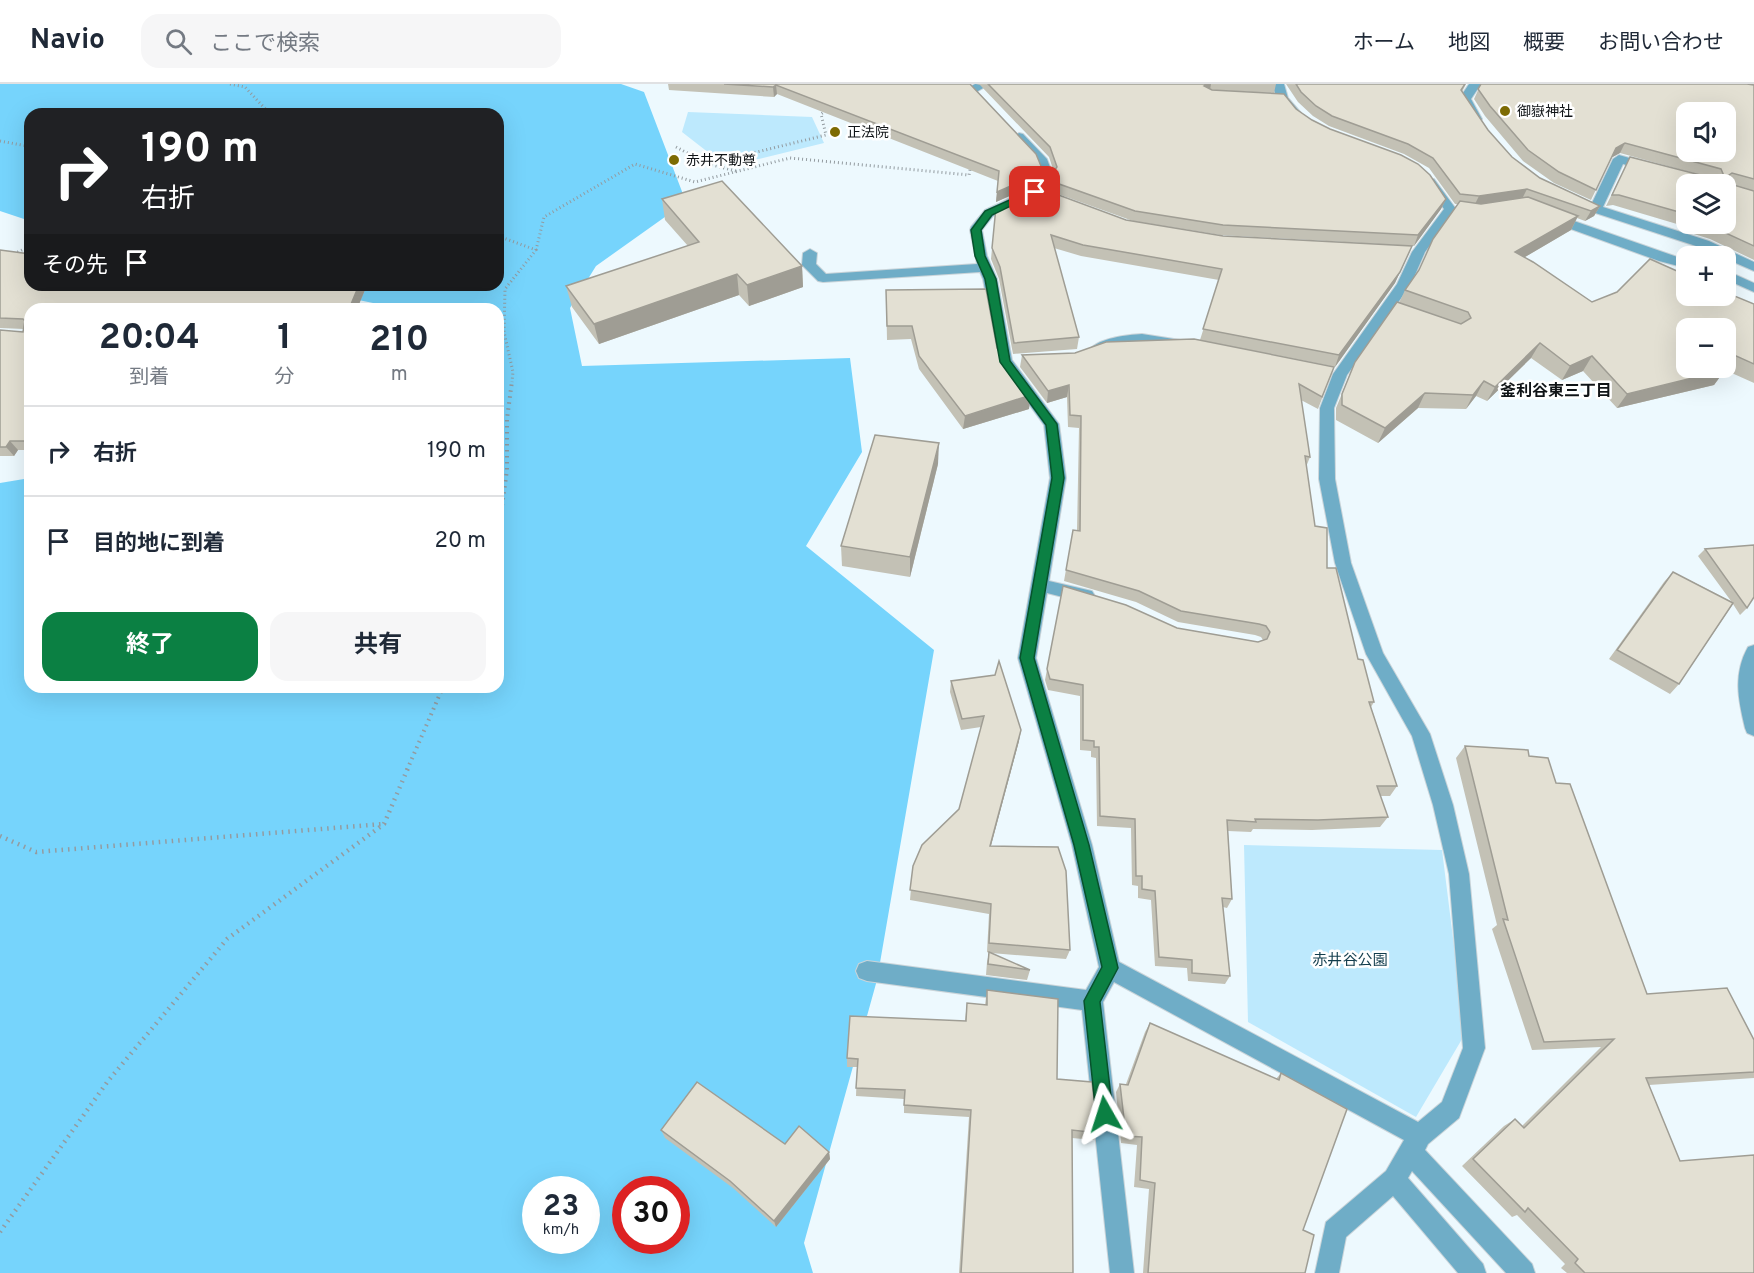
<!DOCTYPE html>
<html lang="ja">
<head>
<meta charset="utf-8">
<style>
  body { margin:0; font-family:Overpass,"Noto Sans JP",sans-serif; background:#f6f6f7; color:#1f2937; height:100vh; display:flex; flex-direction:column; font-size:22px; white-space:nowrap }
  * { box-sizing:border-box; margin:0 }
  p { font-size:20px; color:#747a83 }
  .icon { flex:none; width:33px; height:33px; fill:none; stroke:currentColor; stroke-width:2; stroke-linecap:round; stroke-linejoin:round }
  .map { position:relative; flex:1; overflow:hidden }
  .side { position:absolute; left:24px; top:219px; width:480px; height:390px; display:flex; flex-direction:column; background:#fff; border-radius:18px; box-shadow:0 6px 24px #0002 }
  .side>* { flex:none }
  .hud { position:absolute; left:24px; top:24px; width:480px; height:183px; border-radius:18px; box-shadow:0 6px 24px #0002; background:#202124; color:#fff; overflow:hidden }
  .buttons { position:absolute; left:1676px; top:18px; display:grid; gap:12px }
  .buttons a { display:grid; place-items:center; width:60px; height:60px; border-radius:12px; background:#fff; box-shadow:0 6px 24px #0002; font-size:30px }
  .speed { position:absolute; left:522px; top:1092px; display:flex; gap:12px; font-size:30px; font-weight:700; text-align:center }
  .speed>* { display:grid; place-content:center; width:78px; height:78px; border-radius:50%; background:#fff; box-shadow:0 6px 24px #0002; line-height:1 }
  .speed small { font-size:15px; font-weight:400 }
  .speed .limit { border:9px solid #d22; background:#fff; color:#111 }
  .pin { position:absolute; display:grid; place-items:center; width:51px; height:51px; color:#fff; margin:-26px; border-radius:12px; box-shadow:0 3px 9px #0006 }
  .me { position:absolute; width:66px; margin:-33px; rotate:354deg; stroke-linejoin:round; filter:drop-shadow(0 0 4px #0008) }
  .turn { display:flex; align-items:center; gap:21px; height:126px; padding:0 18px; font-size:27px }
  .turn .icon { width:78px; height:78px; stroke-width:2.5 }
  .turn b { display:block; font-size:42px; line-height:51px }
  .then { display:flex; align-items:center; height:57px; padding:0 18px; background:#0003; gap:12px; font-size:22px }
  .eta { display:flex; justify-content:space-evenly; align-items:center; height:102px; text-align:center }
  .eta b { font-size:36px; font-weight:700; line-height:42px }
  .action { display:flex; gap:12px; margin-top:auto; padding:12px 18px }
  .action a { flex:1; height:69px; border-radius:18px; background:#0b8043; color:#fff; font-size:24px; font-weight:700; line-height:69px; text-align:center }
  .action a+a { background:#f6f6f7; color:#1f2937 }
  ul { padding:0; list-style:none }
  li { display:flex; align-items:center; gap:18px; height:90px; padding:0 18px; border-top:2px solid #e0e1e3 }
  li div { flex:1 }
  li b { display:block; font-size:22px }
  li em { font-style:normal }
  header { display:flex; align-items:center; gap:36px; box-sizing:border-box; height:84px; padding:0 30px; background:#fff; border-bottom:2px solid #e0e1e3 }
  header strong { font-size:28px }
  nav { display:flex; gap:33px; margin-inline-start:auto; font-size:21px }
  .search { width:420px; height:54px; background:#f6f6f7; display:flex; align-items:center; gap:15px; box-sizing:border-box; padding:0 21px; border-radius:18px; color:#747a83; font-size:22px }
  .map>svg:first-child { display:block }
</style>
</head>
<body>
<header>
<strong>Navio</strong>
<div class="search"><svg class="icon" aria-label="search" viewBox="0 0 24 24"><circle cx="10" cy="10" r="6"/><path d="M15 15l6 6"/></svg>ここで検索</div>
<nav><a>ホーム</a><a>地図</a><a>概要</a><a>お問い合わせ</a></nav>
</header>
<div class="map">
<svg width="1754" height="1189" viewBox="0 0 1754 1189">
  <rect width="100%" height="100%" fill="#edf9fe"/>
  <!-- green -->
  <g fill="#bde9fd">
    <path d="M688,28L812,33L824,59L759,75L718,76L682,48Z"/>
    <path d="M1244,761L1442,766L1465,950L1416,1033L1248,938Z"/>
  </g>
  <!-- forest -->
  <path fill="#76d4fc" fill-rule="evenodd" d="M0,0H621L644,8L686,118L596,182L570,224L582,282L850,274L862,368L806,462L934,566L877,896L804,1159L813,1189H0V399L30,394V603H498V225H402L286,201H498V30H30V137L0,127ZM536,1106H586V1156H536ZM626,1106H676V1156H626Z"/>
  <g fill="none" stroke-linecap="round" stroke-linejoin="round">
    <defs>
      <g id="minor">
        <path d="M975,0H990L978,7H970V3Z"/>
        <path d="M1272,0H1284L1288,14L1301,29L1299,31H1291L1277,15Z"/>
        <path d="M1469,0H1481L1471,15L1482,35L1476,38L1472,37L1459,15Z"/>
        <path d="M1019,49L1023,50L1047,75L1054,94L1039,111L993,132L982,146L987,172L997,195L1012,276L1059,340L1066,394L1049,497L1092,507L1095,512L1092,517L1086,519L1047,509L1036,574L1092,761L1119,878L1418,1038L1442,1018L1463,964L1449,790L1433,721L1412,652L1366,570L1335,479L1319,395L1320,324L1333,290L1397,200L1412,168L1444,125L1424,98L1426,95H1434L1456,125L1425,168L1411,200L1347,291L1334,324L1335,395L1351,479L1383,569L1430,650L1453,721L1469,790L1485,964L1459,1034L1428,1060L1425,1066L1532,1180L1535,1189H1506L1412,1087L1408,1094L1483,1180L1486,1189H1458L1393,1112L1346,1153L1339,1189H1315L1326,1138L1386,1087L1404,1056L1114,898L1103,918L1134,1189H1110L1082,926L867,897L859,894L856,887L859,880L867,877L1086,906L1099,883L1072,761L1018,574L1050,394L1044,341L998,277L983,195L980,188L823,198L818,197L802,181L803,169L810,165L817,169L816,180L826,190L977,180L970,146L971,143L985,126L1031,105L1042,93L1037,79L1013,53Z"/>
        <path d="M1619,71L1654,81L1656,84L1650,88L1623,80L1603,123L1709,157L1754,178V187L1699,163L1571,121L1569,118L1571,115L1575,114L1592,119L1613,75Z"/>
        <path d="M1551,129L1686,176V184L1659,177L1546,136L1545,133L1546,130Z"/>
        <path d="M1725,186L1754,199V208L1725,195Z"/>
        <path d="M1142,250L1193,258L1195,261L1188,266C1145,256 1137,260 1096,271L1089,266C1099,254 1126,251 1142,250Z"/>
        <path d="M1754,561V652L1747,649L1745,644C1738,615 1733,590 1748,563Z"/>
      </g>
    </defs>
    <!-- minor casing -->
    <use href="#minor" stroke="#cad4d9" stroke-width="2"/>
    <!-- path-far2 -->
    <g stroke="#939ba0" stroke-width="3" stroke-dasharray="1 3" stroke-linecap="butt">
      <path d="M230,0L245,3L270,30"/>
      <path d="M0,57L27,62L30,66"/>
      <path d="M676,63L708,80L736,87"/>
      <path d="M708,80L826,51L821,30L827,26"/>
      <path d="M498,152L536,166L505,205L504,248L513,288L512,298"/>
      <path d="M536,166L544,133L635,80L695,98L790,74L969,91L971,81"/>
      <path d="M14,170L30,162"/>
    </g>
    <!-- path-far1 -->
    <g stroke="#939ba0" stroke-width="4" stroke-dasharray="1.5 4.5" stroke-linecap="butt">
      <path d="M498,451L507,386V335L512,297"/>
      <path d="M407,686L443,603"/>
    </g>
    <!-- path -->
    <g stroke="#939ba0" stroke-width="4.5" stroke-dasharray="1.5 5" stroke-linecap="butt">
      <path d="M0,752L36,768L383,740"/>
      <path d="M0,1148L108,997L227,855L384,740L408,684"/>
    </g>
    <!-- minor -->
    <use href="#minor" fill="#6fadc7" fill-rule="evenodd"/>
  </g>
  <!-- wall -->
  <g fill="#c3c1b5" fill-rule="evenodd">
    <path d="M668,0H970L1041,82L1039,92L1030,103L996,118L998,97L777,10L774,13L669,6Z"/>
    <path d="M976,0H1276L1274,9L1211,6L1296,25L1312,36L1446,115L1441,125L1414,162L1220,151L1133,137L1047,106L1048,96L1054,88L1049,73L980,1Z"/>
    <path d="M1286,0H1466L1462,8L1488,46L1512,73L1540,94L1600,122L1594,132L1585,137L1577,134L1571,146L1525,173L1592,218L1754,220V299L1725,286L1714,301L1617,324L1583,287L1562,296L1531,274L1487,317L1476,312L1466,325L1418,324L1378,359L1336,336V324L1355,278L1399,219L1405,206L1419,186L1458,120H1455L1429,84L1404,70L1329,42L1313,32L1298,18ZM1725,244V284H1686Z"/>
    <path d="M1481,0H1754V107L1730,100L1754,107V176L1710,155L1684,147L1687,143L1613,121L1606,122L1630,73L1704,92L1620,69L1612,73L1591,116L1554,99L1523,77L1485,32L1474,15ZM1686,100L1725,140H1686Z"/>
    <path d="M662,115L802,182L803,203L749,222L739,211L599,260L572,223L566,202L688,162L665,136Z"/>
    <path d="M996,123L1126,136L1223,152L1412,162L1395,199L1335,283L1200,256L1219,196L1081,172L1054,164L1079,253L1077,265L1013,270L999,195L991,175Z"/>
    <path d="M0,166L30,201H367L357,225H30V366H18L14,372H0V246L23,248L24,245L0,244Z"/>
    <path d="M886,206L997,264L1029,325L963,345L919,285L911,255L887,256Z"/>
    <path d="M1022,271L1334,283L1318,325L1301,316L1310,373L1306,383L1315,442L1327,484L1358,575L1374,618L1371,623L1397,702L1390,712H1380L1388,733L1380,743L1312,746L1253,745L1251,748L1228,747L1232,815L1227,824L1223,823L1230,892L1225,900L1188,897L1187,884L1155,882L1151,816L1138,814V802L1132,801L1131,744L1097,742L1096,674L1091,673V667L1080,666V612L1048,606L1045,596L1063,502L1177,544L1258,558L1263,556L1261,553L1255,551L1178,538L1136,518L1064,497L1073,446L1077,447L1079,344L1068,343L1067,313L1047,319L1020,283Z"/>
    <path d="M938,380L910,493L842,482L841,462Z"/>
    <path d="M1705,465L1747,524L1740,531L1733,520L1679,600L1670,610L1609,575L1664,498L1673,488L1731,517L1698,472Z"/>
    <path d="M951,597L1019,657L991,762L1070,866L1066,875L991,869L1030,886L1027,896L986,891L987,878L989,869L987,868L989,830L910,816L913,782L959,725L981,643L961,646L950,608Z"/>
    <path d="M1465,662L1529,672L1556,699L1647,910L1754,956V994L1649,1001L1680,1077L1754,1189H1567L1561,1184L1565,1180L1517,1131L1512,1133L1462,1082L1504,1042L1515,1035L1522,1042L1601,963L1532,966L1492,845L1497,841L1456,674Z"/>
    <path d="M987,906L1098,1049L1094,1056L1072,1054L1073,1189H959L969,1033L904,1029V1015L856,1012L857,983H847V974L965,937L967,919L985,921Z"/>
    <path d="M1150,939L1276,995L1281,989L1303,1146L1305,1189H1143L1149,1105L1134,1103L1137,1061L1121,1059L1116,1008L1120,1000H1126L1145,948Z"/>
    <path d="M661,1046L785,1060L829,1068L830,1075L776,1143L733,1104L665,1054Z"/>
  </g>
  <!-- shaded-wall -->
  <g fill="#9f9d94">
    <path d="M1207,0H1211L1210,6L1204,2Z"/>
    <path d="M776,1L777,10L774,13L773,3Z"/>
    <path d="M1625,59L1620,69L1611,74L1616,64Z"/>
    <path d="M1041,82L1039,92L1030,103L996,118L997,108Z"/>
    <path d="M1527,105L1522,115L1474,122L1479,112Z"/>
    <path d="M1446,115L1441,125L1414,162L1418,151Z"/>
    <path d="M1600,122L1594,132L1585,137L1591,127Z"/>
    <path d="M1578,132L1571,146L1508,183L1515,168Z"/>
    <path d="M1412,162L1395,199L1335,283L1339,271Z"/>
    <path d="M802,182L803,203L749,222L747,201Z"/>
    <path d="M737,190L739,211L599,260L594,240Z"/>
    <path d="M359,201H367L357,225H349Z"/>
    <path d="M1540,259L1531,274L1487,317L1495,303Z"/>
    <path d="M1592,272L1583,287L1562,296L1570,282Z"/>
    <path d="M1725,286L1714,301L1617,324L1627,310Z"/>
    <path d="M1484,297L1476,312L1466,325L1473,311Z"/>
    <path d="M1069,301L1067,313L1047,319L1048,307Z"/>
    <path d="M1425,309L1418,324L1378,359L1385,344Z"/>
    <path d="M1031,311L1029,325L963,345L965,332Z"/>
    <path d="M10,357L18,366L14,372L6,363Z"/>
    <path d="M939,359L938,380L910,493V473Z"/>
    <path d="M1021,646L1019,657L988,772L990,762Z"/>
    <path d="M829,1068L830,1075L776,1143L774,1137Z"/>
  </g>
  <!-- building -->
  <g fill="#e3e0d3" stroke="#9f9d94" stroke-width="1.5" fill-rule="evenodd">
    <path d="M724,0H970L1036,70L1041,82L1031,93L997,108L999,87L776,1L773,3Z"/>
    <path d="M988,0H1207L1204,2L1212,6L1284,10L1296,25L1312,36L1330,45L1401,71L1418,80L1430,91L1446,115L1418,151L1223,141L1135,127L1048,96L1057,83L1050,63Z"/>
    <path d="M1296,0H1465L1461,6L1488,46L1512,73L1540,94L1600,122L1591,127L1527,105L1479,112L1460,110L1433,74L1408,60L1332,32L1316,22L1301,8Z"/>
    <path d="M1481,0H1747L1754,1V95L1732,89L1729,91L1730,100L1754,107V162L1717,145L1700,140H1725V100H1686V130L1619,111H1612L1630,73L1704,92H1724L1721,85L1625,59L1616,64L1596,106L1559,88L1528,66L1490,22L1478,5ZM1686,28H1725V68H1686Z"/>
    <path d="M722,97L802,182L747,201L737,190L594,240L566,202L699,158L662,115Z"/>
    <path d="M1037,103L1126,136L1223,152L1412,162L1400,188L1339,271L1203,245L1222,185L1083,161L1051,151L1079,253L1014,259L1000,183L992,164L996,123Z"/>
    <path d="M1528,113L1578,132L1515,168L1533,178L1592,218L1617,208L1650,175L1686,191V212H1725V208L1754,220V280L1725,267V244H1686V284H1724L1725,286L1627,310L1592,272L1570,282L1540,259L1495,303L1484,297L1473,311L1425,309L1385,344L1342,321V310L1355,278L1397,218L1461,240L1471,234L1468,228L1405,206L1419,186L1433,155L1460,117L1481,120Z"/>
    <path d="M0,166L30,170V201H359L349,225L265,223V225H30V357H10L6,363H0V246L23,248L25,237L23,235L0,234Z"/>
    <path d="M986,205L997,264L1031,311L965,332L919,272L912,242H887L886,206Z"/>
    <path d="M1194,255L1334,283L1322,313L1299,300L1310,373L1305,372L1315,442L1327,444V484H1336L1358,575L1363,576L1374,618H1369L1397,702H1377L1388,733L1318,736L1255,735L1256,738L1227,736L1232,815L1222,814L1230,892L1192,889V876L1159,873L1155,807L1142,805V792H1136L1135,735L1100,732L1099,663H1094V657L1083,656V601L1050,595L1047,585L1063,502L1126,521L1177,544L1258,558L1267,555L1270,548L1266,542L1259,540L1181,527L1139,507L1066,486L1073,446L1080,447L1081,332L1070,331L1069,301L1048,307L1022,271L1075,269L1106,258Z"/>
    <path d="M875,351L939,359L910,473L841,462Z"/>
    <path d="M1754,461V513L1747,524L1705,465Z"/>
    <path d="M1673,488L1733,519L1679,600L1617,566Z"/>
    <path d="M999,577L1021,646L990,762L1058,763L1066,787L1070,866L989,859L991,820L910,806L913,782L922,761L959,725L984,632L962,635L951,597L995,591Z"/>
    <path d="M1465,662L1528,666L1529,672L1548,674L1556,699L1570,700L1647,910L1727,904L1754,956V988L1646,994L1680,1077L1754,1071V1189H1585L1575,1179L1578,1175L1528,1124L1525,1128L1473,1075L1515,1035L1524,1044L1614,955L1544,958L1503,835L1508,836Z"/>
    <path d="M989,868L1030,886L988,880Z"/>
    <path d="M987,906L1058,915L1057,995L1092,998L1098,1049L1072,1046L1073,1189H961L971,1026L904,1021L905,1006L856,1004L858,975L847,974L850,932L966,937L967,919L987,921Z"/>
    <path d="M1150,939L1279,996L1281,989L1347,1025L1303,1146L1314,1151L1305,1189H1148L1155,1099L1140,1096L1142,1053L1126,1052L1120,1000L1128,1001Z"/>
    <path d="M697,998L785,1060L799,1042L829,1068L774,1137L730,1097L661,1046Z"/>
  </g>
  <!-- route -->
  <path fill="#0b8043" stroke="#07532c" stroke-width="1.5" d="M1032,106L1040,108L992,131L981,146L985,172L996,195L1010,277L1057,340L1064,394L1034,574L1089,761L1118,884L1100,918L1113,1030L1111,1036L1105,1039L1099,1036L1096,1030L1084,917L1102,883L1074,761L1020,574L1052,394L1046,341L1000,278L985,195L975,172L971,146L985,127Z"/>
  <!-- markers -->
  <g fill="#7d6b03" stroke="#fff" stroke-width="2">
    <circle cx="1505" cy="27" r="6"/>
    <circle cx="835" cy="48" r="6"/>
    <circle cx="674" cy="76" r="6"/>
  </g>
  <g text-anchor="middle" stroke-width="5" stroke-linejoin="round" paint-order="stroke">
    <!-- far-poi labels -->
    <g font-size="14" fill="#101417" stroke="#fff" text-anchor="start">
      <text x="1517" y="32">御嶽神社</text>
      <text x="847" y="53">正法院</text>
      <text x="686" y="81">赤井不動尊</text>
    </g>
    <!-- park labels -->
    <g font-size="15" fill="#123d4d" stroke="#fff">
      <text x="1350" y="881">赤井谷公園</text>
    </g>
    <!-- neighbourhood labels -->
    <g font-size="16" font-weight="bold" fill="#101417" stroke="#fff">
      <text x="1556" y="312">釜利谷東三丁目</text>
    </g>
  </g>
</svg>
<div class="buttons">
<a><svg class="icon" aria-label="sound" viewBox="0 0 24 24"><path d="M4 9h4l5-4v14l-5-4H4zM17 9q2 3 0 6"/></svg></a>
<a><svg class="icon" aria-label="layers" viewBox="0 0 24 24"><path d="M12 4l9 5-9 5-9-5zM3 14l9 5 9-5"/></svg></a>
<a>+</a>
<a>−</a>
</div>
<div class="speed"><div>23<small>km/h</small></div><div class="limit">30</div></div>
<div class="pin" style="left:1035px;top:108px;background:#d93025"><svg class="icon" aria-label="arrive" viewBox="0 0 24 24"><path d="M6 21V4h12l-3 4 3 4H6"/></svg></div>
<svg class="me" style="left:1105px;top:1030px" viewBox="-20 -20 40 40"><path d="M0-17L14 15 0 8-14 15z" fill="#0b8043" stroke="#fff" stroke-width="4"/></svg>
<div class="hud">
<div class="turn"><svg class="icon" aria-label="right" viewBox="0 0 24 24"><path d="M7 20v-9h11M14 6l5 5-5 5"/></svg><div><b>190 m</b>右折</div></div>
<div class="then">その先<svg class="icon" aria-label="arrive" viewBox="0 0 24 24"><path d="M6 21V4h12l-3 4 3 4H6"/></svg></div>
</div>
<section class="side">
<div class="eta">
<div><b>20:04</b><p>到着</p></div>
<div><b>1</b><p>分</p></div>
<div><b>210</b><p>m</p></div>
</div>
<ul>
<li><svg class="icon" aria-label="right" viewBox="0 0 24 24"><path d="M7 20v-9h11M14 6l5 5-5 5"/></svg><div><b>右折</b></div><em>190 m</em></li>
<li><svg class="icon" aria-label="arrive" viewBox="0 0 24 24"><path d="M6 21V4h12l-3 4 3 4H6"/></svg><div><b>目的地に到着</b></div><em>20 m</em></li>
</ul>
<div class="action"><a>終了</a><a>共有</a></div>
</section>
</div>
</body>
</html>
